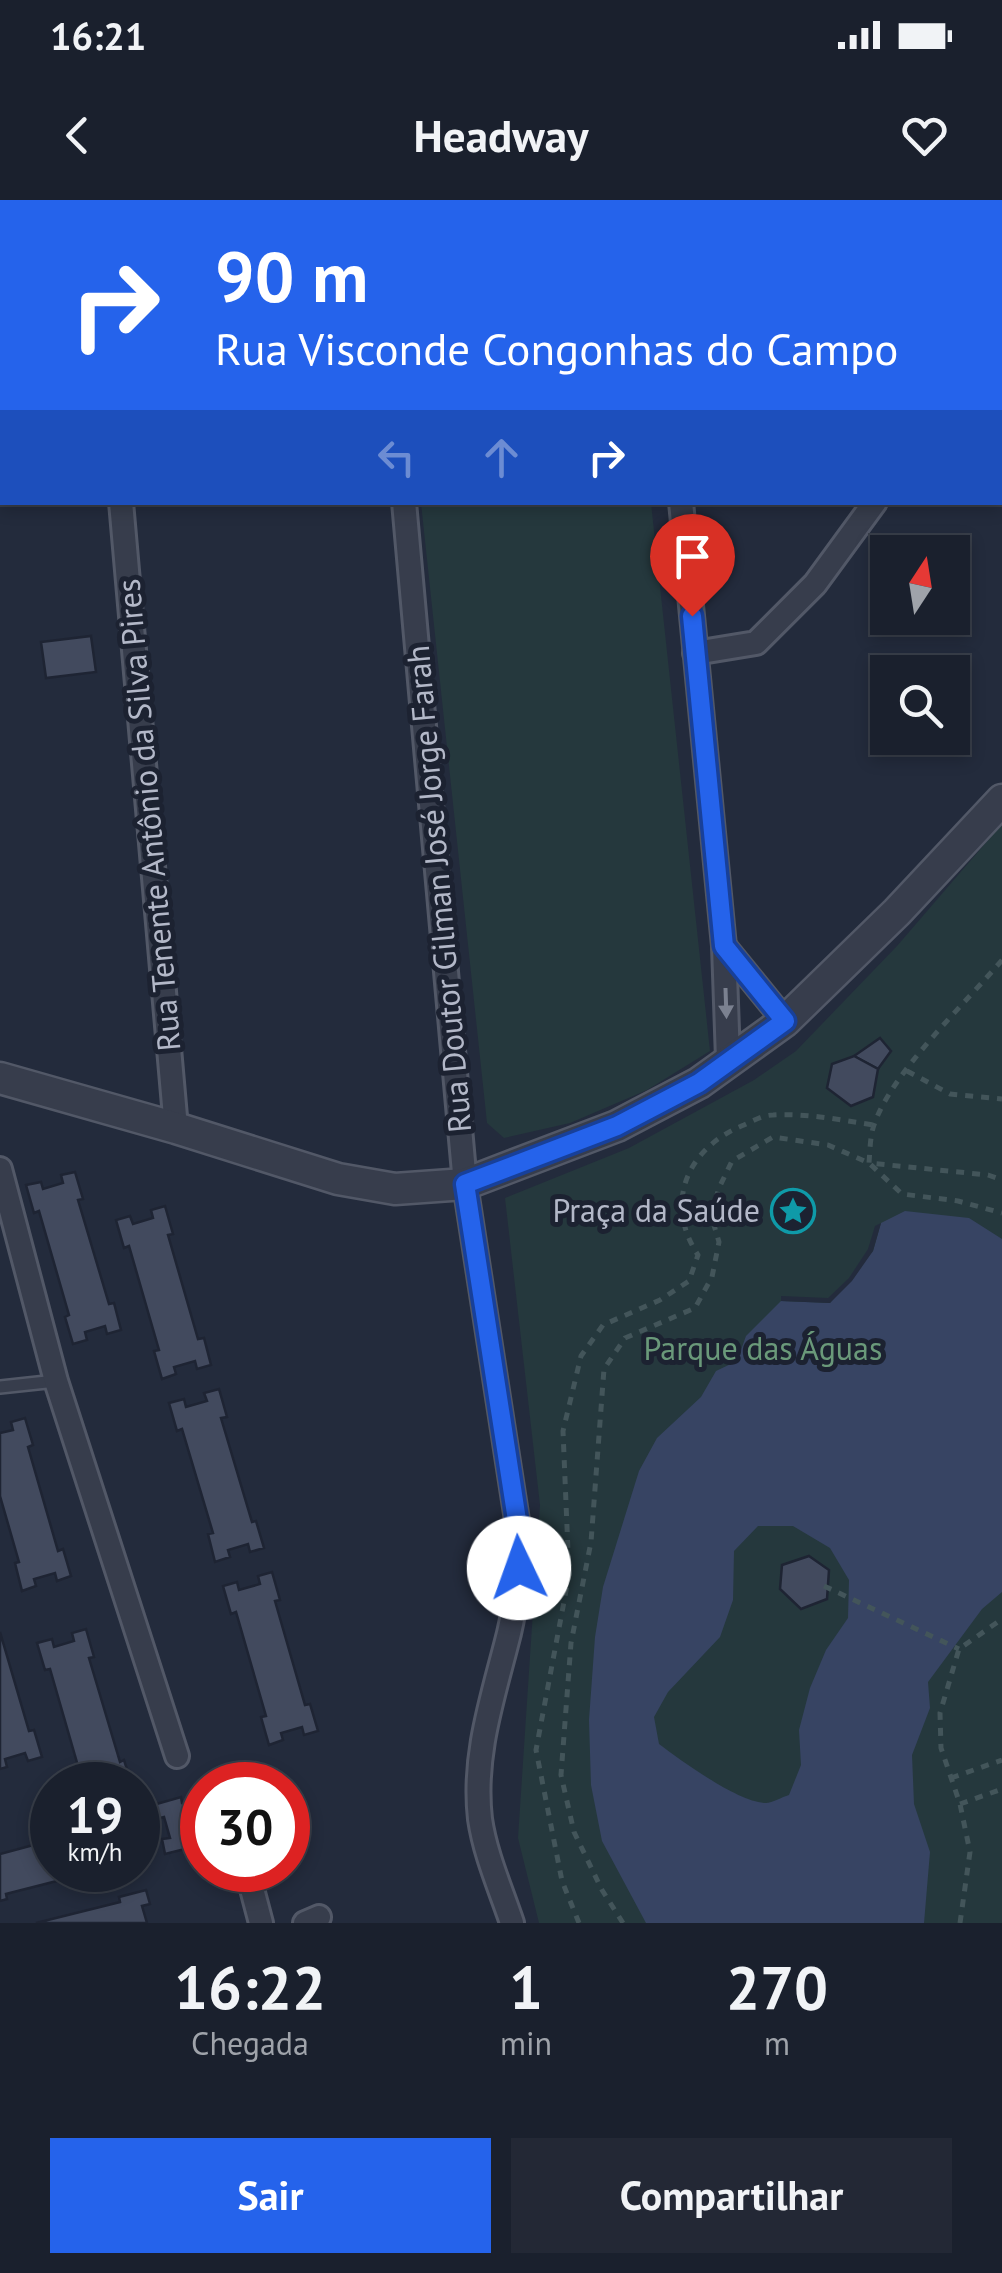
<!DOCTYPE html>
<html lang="pt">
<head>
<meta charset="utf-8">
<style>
  body { margin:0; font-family:"PT Sans",sans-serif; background:#232835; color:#f1f3f6; height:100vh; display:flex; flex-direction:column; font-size:38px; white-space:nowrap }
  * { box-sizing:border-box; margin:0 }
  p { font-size:32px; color:#9fa3aa }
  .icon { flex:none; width:55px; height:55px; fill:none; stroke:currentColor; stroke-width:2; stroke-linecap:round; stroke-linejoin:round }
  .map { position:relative; height:1723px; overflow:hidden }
  .details { display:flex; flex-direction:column; background:#1a202d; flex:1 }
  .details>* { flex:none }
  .banner { position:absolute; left:0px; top:0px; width:1002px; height:305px; box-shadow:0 5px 15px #0003,0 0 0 2px #383e49; background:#2563eb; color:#fff; overflow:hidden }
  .needle { width:65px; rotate:12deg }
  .buttons { position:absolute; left:870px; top:335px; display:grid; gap:20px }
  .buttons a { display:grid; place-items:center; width:100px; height:100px; border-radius:0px; background:#1a202d; box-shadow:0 5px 15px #0003,0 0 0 2px #383e49; font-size:50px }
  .speed { position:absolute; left:30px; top:1562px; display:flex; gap:20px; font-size:50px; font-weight:700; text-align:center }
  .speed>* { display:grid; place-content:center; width:130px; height:130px; border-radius:50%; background:#1a202d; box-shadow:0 5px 15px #0003,0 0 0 2px #383e49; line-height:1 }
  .speed small { font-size:25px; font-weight:400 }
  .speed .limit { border:15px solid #d22; background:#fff; color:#111 }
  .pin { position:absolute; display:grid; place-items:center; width:85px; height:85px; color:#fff; margin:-102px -42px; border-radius:50% 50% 50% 0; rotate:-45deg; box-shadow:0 0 10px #0007 }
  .pin .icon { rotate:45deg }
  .me { position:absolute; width:110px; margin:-55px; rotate:357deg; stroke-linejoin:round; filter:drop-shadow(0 0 8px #0008) }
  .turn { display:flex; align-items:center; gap:35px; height:210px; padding:0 50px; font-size:45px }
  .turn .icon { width:130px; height:130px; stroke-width:2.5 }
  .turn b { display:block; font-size:70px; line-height:85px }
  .lanes { display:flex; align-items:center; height:95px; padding:0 50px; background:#0003; justify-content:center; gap:50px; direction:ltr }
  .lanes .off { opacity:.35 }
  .eta { display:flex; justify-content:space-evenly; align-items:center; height:170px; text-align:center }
  .eta b { font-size:60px; font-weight:600; line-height:70px }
  .button { display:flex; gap:20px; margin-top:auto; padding:20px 50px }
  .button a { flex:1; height:115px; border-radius:0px; background:#2563eb; color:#fff; font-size:40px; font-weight:600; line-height:115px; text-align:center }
  .button a+a { background:#232835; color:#f1f3f6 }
  .status { display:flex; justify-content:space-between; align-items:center; height:70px; padding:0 50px; background:#1a202d; direction:ltr }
  .status svg { height:28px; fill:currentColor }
  header { display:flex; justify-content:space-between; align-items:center; height:130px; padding:0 50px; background:#1a202d; font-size:45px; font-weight:600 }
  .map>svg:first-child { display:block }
</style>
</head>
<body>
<div class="status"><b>16:21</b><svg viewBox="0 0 49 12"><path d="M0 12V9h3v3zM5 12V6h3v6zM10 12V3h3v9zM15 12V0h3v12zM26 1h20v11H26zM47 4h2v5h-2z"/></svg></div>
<header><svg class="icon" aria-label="back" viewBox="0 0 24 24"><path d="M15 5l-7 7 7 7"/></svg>Headway<svg class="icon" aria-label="heart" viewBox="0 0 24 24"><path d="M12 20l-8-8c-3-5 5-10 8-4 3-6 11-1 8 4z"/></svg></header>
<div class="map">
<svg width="1002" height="1723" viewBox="0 0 1002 1723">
  <rect width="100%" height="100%" fill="#232b3c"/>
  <!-- green -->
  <g fill="#25383d">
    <path d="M421,303H651L710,851L647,890L570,923L504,938L487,923Z"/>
    <path d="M1002,624V1723H539L518,1638L540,1305L505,998L629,948L754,880L796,851L897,746Z"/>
  </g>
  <!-- water -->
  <path fill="#374463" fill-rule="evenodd" d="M905,1011L969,1018L1002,1039V1392L982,1409L928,1482L930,1508L912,1555L914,1604L930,1652L924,1723H646L602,1641L591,1585L589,1520L595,1437L603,1387L639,1271L657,1238L701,1197L716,1171L737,1161L746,1136L781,1101L830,1103L873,1051L881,1023ZM758,1326H793L830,1348L849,1380L848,1418L826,1450L810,1488L799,1530L801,1565L789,1595C782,1597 772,1603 766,1603C739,1603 680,1560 659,1544L654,1517L668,1492L720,1437L733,1400L734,1351Z"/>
  <!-- pier -->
  <path fill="#232b3c" d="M881,1023L873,1051L852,1081L830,1103L781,1101V1096L828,1098L849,1078L868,1049L875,1026Z"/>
  <!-- building -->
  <g fill="#424a5e" stroke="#1e2433" stroke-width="2.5">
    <path d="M91,436L96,472L46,478L41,442Z"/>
    <path d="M880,838L891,851L878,869L854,856Z"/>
    <path d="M854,856L878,869L873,897L851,906L827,888L832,864Z"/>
    <path d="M75,972L83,999L78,1000L109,1104L114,1103L121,1130L107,1134L105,1126L85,1132L87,1140L73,1144L65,1117L69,1115L39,1011L34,1013L26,985L41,982L43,989L63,983L61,975Z"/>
    <path d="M165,1006L173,1034L168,1035L198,1139L204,1138L211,1165L197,1169L195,1161L174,1167L176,1174L162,1179L154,1151L159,1150L129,1046L124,1048L116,1020L130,1016L133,1024L153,1018L151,1010Z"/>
    <path d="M219,1189L227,1217L221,1218L252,1322L256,1321L264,1348L250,1352L248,1344L228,1350L230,1357L215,1362L208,1334L213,1333L182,1229L177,1231L169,1203L184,1199L186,1207L207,1201L204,1193Z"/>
    <path d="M25,1218L33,1245L28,1247L58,1351L63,1349L71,1376L57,1381L55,1373L34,1379L36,1386L22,1391L15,1363L19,1362L0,1296V1233L13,1230L11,1222Z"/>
    <path d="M809,1356L829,1370L827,1399L801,1409L780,1389L782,1365Z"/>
    <path d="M272,1372L280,1400L275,1401L305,1505L310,1504L318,1531L304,1535L302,1527L281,1533L283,1540L269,1545L261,1517L266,1516L236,1412L231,1414L223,1386L237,1382L239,1390L260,1384L258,1376Z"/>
    <path d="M86,1429L94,1457L89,1458L120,1562L124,1560L132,1585H78L75,1575L80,1573L50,1469L45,1470L37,1443L52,1439L54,1447L74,1441L72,1433Z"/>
    <path d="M0,1432L29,1531L34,1530L42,1557L28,1561L25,1553L5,1559L7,1567L0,1569Z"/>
    <path d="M181,1597L182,1603L202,1597V1639L192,1642L193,1647L165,1654L162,1639L170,1638L164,1617L156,1619L153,1605Z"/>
    <path d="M52,1640V1670H100L6,1694L7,1699L0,1701V1654Z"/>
    <path d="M146,1690L150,1704L142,1706L147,1723H36L120,1702L119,1697Z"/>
  </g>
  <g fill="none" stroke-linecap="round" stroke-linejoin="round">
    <defs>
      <path id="service" d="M0,1187L56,1181"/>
      <g id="minor">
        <path d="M96,0V2"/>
        <path d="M376,0L377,2"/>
        <path d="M653,0V2"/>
        <path d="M946,0L949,2"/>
        <path d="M1000,43L1002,45"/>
        <path d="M1000,85L1002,82"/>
        <path d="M121,302L176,928"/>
        <path d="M404,302L465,984L521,1346C518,1379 515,1413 506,1445C491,1503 473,1558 480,1619C485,1654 501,1690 512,1723"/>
        <path d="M681,302L724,746L728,859"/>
        <path d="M695,453L756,443L815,384L875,302"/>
        <path d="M724,746L785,821"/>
        <path d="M0,969L56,1181L177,1556"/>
        <path d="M247,1670L261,1723"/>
        <path d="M305,1723L319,1717"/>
      </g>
      <path id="tertiary" d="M0,878L176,928L338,979L395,989L465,984L617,926L699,883L785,821L897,712L1002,600"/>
    </defs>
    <!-- service casing -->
    <use href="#service" stroke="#525867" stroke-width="16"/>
    <!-- minor casing -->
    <use href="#minor" stroke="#525867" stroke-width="28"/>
    <!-- tertiary casing -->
    <use href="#tertiary" stroke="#525867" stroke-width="35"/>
    <!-- path -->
    <g stroke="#43555a" stroke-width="5" stroke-dasharray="8 8" stroke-linecap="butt">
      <path d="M1002,760C966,803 891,873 874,925C870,936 870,951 869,963L988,975L1002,980"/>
      <path d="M907,871L950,894L1002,899"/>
      <path d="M824,1386L959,1449"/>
      <path d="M951,1578L1002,1560"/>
      <path d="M960,1604L1002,1589"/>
      <path d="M579,1723L562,1681L536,1550L569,1375L563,1231L581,1156L603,1125L660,1100L689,1081L698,1055C663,1002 688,947 744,925C753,921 763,915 773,915C807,913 841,920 874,925"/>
      <path d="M623,1723L602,1690L574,1632L561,1575L571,1443L591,1342L604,1169L625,1138L695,1108L712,1077L719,1042L711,1015L719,988L732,961L773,937L828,945L869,963L902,994L958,1001L1002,1013"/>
      <path d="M960,1723L970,1652L960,1604L941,1548L940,1513L959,1449L1002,1419"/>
    </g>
    <!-- service -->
    <use href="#service" stroke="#373d4c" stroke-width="11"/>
    <!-- minor -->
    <use href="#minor" stroke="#373d4c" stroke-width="22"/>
    <!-- tertiary -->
    <use href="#tertiary" stroke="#373d4c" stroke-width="30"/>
  </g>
  <!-- one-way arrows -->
  <defs><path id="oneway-solid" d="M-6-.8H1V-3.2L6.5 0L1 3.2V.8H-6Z" transform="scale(2.5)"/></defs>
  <use fill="#7b8190" href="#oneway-solid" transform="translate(726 803) rotate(88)"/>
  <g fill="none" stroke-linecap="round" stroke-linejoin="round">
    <defs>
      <path id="route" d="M519,1368L521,1346L465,984L617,926L699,883L785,821L724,746L692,416"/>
    </defs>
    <!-- route casing -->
    <use href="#route" stroke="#184099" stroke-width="25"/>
    <!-- route -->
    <use href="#route" stroke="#2563eb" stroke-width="18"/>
  </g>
  <!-- icons -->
  <defs>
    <symbol id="sight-ring" viewBox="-11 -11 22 22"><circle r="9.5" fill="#1c2231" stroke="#0f9aa8" stroke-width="1.5"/><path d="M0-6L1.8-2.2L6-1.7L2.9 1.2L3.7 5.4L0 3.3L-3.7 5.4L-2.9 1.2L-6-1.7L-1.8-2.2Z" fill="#0f9aa8"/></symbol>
  </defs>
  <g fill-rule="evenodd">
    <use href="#sight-ring" x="768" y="986" width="50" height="50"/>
  </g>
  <g text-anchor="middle" stroke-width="10" stroke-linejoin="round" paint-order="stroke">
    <!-- street labels -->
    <g font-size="32" fill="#b3b8c8" stroke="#1c2231">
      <text transform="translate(149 615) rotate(-95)" y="11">Rua Tenente Antônio da Silva Pires</text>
      <text transform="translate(439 689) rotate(-95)" y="11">Rua Doutor Gilman José Jorge Farah</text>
    </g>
    <!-- poi labels -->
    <g font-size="32" fill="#b3b8c8" stroke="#1c2231" text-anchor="end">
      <text x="760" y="1022">Praça da Saúde</text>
    </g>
    <!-- park labels -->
    <g font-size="32" fill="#6a997a" stroke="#1c2231">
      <text x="763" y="1160">Parque das Águas</text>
    </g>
  </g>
</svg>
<div class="buttons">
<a><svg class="needle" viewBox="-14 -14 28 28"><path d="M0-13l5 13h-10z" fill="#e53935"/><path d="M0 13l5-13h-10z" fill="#9fa3aa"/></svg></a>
<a><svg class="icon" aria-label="search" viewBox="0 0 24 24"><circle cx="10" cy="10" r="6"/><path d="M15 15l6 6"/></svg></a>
</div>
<div class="speed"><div>19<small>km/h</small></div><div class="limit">30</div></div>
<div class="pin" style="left:692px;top:416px;background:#d93025"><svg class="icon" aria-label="arrive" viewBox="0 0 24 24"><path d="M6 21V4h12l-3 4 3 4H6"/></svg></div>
<svg class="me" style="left:519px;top:1368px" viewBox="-20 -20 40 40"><circle r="19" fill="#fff"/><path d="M0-13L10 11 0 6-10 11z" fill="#2563eb"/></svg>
<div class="banner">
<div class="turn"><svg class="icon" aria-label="right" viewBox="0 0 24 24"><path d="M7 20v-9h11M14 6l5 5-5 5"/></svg><div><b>90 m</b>Rua Visconde Congonhas do Campo</div></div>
<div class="lanes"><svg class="icon off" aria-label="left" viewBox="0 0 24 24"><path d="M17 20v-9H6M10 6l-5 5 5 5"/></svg><svg class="icon off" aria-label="ahead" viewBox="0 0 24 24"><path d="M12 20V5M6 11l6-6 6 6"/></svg><svg class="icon" aria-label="right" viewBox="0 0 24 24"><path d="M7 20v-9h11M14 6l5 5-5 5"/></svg></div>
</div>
</div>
<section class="details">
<div class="eta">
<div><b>16:22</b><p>Chegada</p></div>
<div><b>1</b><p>min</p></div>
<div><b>270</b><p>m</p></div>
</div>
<div class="button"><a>Sair</a><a>Compartilhar</a></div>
</section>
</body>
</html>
